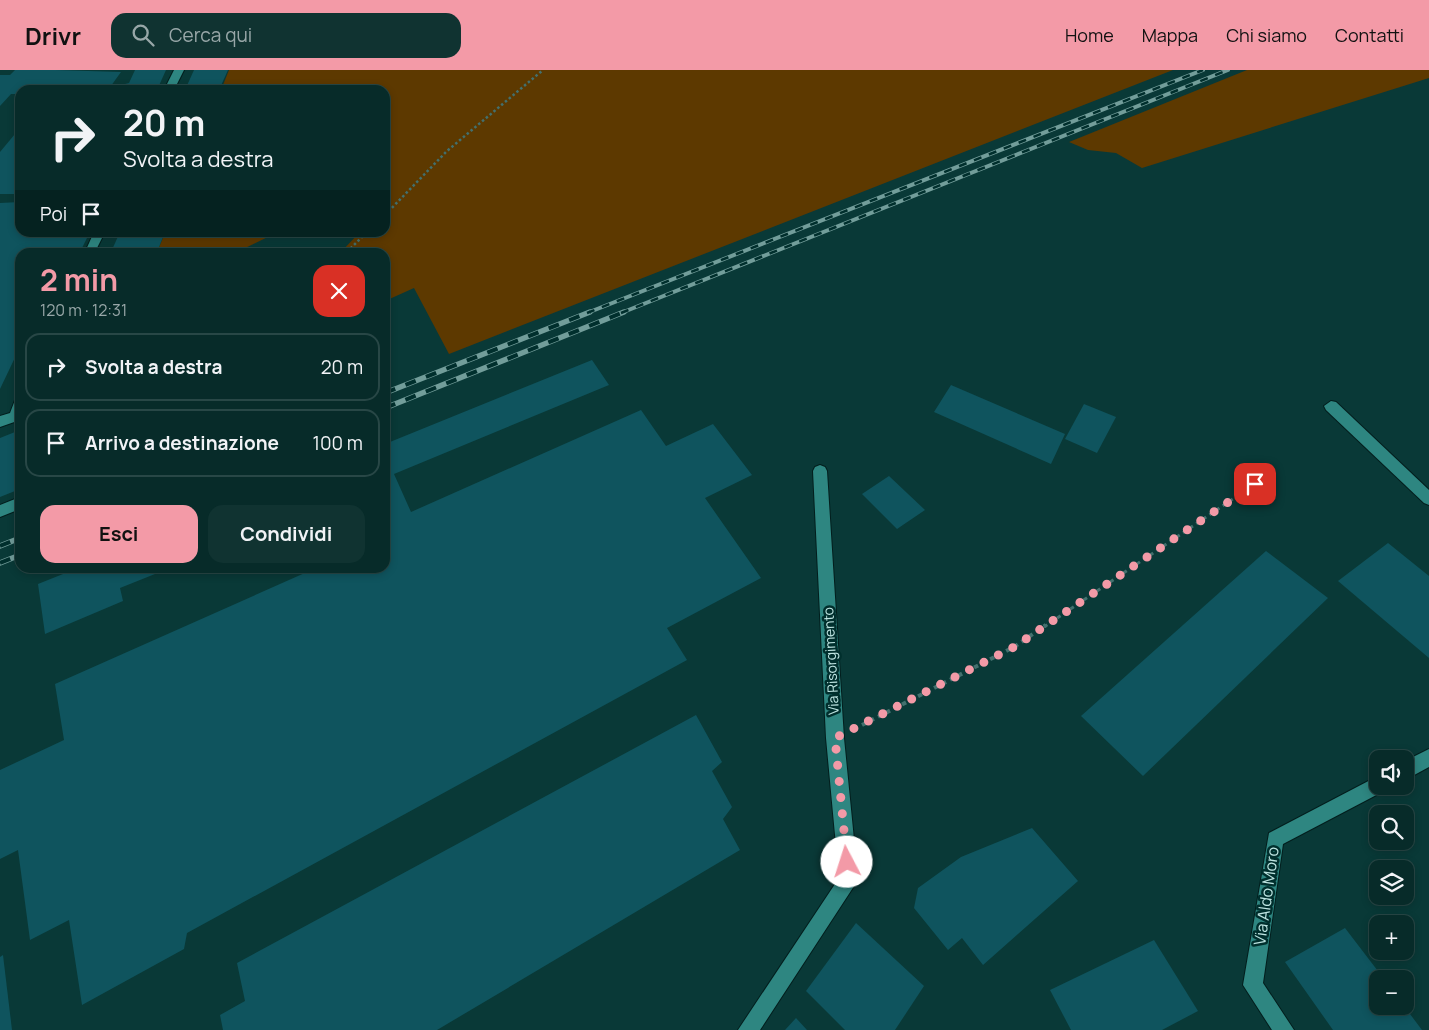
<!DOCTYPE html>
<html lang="it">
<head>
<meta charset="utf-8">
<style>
  body { margin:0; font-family:Manrope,sans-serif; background:#103331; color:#f1f3f6; height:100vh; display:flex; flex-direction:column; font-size:19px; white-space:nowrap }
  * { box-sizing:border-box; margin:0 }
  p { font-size:16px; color:#98a7a8 }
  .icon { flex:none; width:28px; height:28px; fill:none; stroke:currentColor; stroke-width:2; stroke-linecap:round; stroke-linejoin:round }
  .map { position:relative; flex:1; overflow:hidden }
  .drawer { position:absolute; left:15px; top:178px; width:375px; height:325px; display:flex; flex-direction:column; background:#072b29; border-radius:15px; box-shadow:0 2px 8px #0003,0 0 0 1px #284746 }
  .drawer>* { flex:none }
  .banner { position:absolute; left:15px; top:15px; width:375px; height:152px; border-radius:15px; box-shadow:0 2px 8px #0003,0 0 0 1px #284746; background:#072b29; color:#f1f3f6; overflow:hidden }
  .fabs { position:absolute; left:1369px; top:680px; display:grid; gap:10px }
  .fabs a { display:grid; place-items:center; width:45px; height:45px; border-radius:10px; background:#072b29; box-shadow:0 2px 8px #0003,0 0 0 1px #284746; font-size:25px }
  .pin { position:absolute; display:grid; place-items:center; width:42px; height:42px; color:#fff; margin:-21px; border-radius:10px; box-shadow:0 2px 8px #0006 }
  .me { position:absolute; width:55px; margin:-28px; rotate:355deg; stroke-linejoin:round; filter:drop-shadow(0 0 4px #0008) }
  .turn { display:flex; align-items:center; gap:18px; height:105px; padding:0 25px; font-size:22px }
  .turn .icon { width:65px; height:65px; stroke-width:2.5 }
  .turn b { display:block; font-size:35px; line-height:42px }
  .then { display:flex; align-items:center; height:48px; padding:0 25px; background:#0003; gap:10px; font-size:19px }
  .round { display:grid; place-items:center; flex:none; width:52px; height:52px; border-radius:15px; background:#103331 }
  .overview { display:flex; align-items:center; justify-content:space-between; height:85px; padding:0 25px }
  h1 { font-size:30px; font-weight:700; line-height:38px; color:#f39aa7 }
  .button { display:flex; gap:10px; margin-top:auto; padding:10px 25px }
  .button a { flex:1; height:58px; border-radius:15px; background:#f39aa7; color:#111; font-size:20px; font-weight:700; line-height:58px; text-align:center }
  .button a+a { background:#103331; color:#f1f3f6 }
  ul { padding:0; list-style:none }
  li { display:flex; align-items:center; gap:15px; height:68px; margin:0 10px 8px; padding:0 15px; border:2px solid #284746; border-radius:15px }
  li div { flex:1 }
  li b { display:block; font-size:19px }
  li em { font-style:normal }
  header { display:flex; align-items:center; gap:30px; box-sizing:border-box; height:70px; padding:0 25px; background:#f39aa7; color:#111 }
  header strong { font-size:24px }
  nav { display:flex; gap:28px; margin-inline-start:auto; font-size:18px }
  .search { width:350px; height:45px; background:#103331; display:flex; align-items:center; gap:12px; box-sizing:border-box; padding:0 18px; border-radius:15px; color:#98a7a8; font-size:19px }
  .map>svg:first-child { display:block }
</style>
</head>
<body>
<header>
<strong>Drivr</strong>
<div class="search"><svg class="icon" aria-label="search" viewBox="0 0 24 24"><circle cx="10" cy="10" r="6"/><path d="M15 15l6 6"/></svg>Cerca qui</div>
<nav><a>Home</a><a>Mappa</a><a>Chi siamo</a><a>Contatti</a></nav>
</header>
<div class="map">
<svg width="1429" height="960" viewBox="0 0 1429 960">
  <rect width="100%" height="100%" fill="#093937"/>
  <!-- green -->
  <g fill="#5d3900">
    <path d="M229,0H1173L449,284L414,218L385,231V182H341L359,163L385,162V20H221Z"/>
    <path d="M1247,0H1429V8L1142,98L1116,83L1088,80L1069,72Z"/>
    <path d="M165,163V162L276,163L237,182H157Z"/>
  </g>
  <!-- building -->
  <g fill="#0f545e">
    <path d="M15,0H56L121,2L108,20H20V24H11L0,36V5H10Z"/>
    <path d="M135,0H166L157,20H121L125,14L129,13Z"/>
    <path d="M194,0H228L219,20H185Z"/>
    <path d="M20,58V124H0V82Z"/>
    <path d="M20,132V162H90L80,182H20V277L0,319V133Z"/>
    <path d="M120,162H165L157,182H111Z"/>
    <path d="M592,290L609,315L394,404L411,442L641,340L666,376L713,354L752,405L705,428L761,508L667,558L687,590L187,863L184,879L82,935L69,850L30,870L18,780L0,789V700L64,670L55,614L316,498H385V374Z"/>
    <path d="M951,315L1065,364L1051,394L934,342Z"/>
    <path d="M1084,334L1116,347L1097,383L1065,369Z"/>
    <path d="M20,360V419L0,427V368Z"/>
    <path d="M889,406L925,440L897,459L862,424Z"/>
    <path d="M1388,473L1429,506V588L1338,511Z"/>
    <path d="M1266,481L1328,528L1143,706L1081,646Z"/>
    <path d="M78,498H170L120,518L123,531L45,564L38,514Z"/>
    <path d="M696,645L722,692L712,701L732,737L723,749L740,780L437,960H223L220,945L245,931L237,893Z"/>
    <path d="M1032,758L1078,811L983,895L962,868L948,880L914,838L918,818L961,787Z"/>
    <path d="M856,853L924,916L895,960H845L806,921Z"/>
    <path d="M1345,858L1384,909H1378V936H1404L1422,960H1333L1285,892Z"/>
    <path d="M1154,870L1198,941L1162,960H1071L1050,920Z"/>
    <path d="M3,885L12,960H0V887Z"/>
    <path d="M796,948L807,960H785Z"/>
  </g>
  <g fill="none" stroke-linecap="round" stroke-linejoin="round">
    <defs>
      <g id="street">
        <path d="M174,0H184L174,20H164Z"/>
        <path d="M94,162H105L95,182H85Z"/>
        <path d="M20,329V350L0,357V346L10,343L15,330Z"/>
        <path d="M1331,331L1336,332L1429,420V435L1424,433L1326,340L1324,336Z"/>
        <path d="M820,395L825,397L827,401L844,668L858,810L760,960H738L839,808L826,668L813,401L815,397Z"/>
        <path d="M20,427V439L0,447V435Z"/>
        <path d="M1429,679V697L1405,710V691Z"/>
        <path d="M1378,706V716H1386L1384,721L1283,774L1263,913L1294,960H1272L1243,915L1269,763Z"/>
      </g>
    </defs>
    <!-- street casing -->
    <use href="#street" stroke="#031e1d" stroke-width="2"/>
    <!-- path-far2 -->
    <g stroke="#43706e" stroke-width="2.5" stroke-dasharray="2.5 2.5" stroke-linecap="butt">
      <path d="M385,145L447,81L543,0"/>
      <path d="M347,182L367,162"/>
    </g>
    <!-- path-far1 -->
    <path stroke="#43706e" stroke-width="3" stroke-dasharray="4 4" stroke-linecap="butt" d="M1044,557L1271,403"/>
    <!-- path -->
    <path stroke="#43706e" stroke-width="4" stroke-dasharray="4.5 4.5" stroke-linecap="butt" d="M862,655L1014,577L1046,555"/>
    <!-- street -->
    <use href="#street" fill="#2e8681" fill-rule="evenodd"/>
    <defs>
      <g id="rail-far1">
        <path d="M587,243L1203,0"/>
        <path d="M621,243L1228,0"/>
      </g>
      <g id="rail">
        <path d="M385,323L590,242"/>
        <path d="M385,338L624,242"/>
        <path d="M0,476L20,468"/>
        <path d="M0,493L20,485"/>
      </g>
    </defs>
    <!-- rail-far1 casing -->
    <use href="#rail-far1" stroke="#729d9a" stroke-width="4"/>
    <!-- rail casing -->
    <use href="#rail" stroke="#729d9a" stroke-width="5.5"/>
    <!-- rail-far1 -->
    <use href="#rail-far1" stroke="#002f2d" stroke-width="2.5" stroke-dasharray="8" stroke-linecap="butt"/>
    <!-- rail -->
    <use href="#rail" stroke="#002f2d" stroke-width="4" stroke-dasharray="11" stroke-linecap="butt"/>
  </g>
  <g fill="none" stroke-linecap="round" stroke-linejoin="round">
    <!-- route -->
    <path stroke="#f39aa7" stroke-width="9" stroke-dasharray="0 16.2" d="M847,792L835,668L1014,577L1255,414"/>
  </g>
  <g text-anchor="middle" stroke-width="5" stroke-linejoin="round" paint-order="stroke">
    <!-- street labels -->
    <g font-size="14" fill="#bee5e2" stroke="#002f2d">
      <text transform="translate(831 591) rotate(-93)" y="5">Via Risorgimento</text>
    </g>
    <!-- near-street labels -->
    <g font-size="16" fill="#bee5e2" stroke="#002f2d">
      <text transform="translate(1266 826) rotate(-82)" y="6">Via Aldo Moro</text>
    </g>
  </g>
</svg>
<div class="fabs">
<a><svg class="icon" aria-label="sound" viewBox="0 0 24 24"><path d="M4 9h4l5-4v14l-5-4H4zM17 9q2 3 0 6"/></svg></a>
<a><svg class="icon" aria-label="search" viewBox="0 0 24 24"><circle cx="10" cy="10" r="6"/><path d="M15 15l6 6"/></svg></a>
<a><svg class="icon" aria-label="layers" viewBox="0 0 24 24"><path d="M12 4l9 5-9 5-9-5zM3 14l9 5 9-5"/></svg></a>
<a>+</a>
<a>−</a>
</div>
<div class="pin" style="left:1255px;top:414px;background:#d93025"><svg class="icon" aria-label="arrive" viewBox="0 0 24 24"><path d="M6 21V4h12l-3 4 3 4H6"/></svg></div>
<svg class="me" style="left:847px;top:792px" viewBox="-20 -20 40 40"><circle r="19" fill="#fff"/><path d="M0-13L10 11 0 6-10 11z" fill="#f39aa7"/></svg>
<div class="banner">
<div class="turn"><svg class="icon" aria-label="right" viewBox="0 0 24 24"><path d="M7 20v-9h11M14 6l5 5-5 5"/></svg><div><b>20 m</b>Svolta a destra</div></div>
<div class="then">Poi<svg class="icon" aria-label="arrive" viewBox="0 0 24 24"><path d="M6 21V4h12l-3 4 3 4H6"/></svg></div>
</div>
<section class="drawer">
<div class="overview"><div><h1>2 min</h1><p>120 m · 12:31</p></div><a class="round" style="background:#d93025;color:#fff"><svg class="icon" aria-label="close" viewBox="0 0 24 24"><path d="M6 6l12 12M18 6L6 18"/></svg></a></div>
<ul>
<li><svg class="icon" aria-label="right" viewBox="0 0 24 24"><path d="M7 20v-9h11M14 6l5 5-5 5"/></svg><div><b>Svolta a destra</b></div><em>20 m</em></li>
<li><svg class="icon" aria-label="arrive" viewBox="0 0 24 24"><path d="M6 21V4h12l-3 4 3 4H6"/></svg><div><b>Arrivo a destinazione</b></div><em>100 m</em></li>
</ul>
<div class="button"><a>Esci</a><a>Condividi</a></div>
</section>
</div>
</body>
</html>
